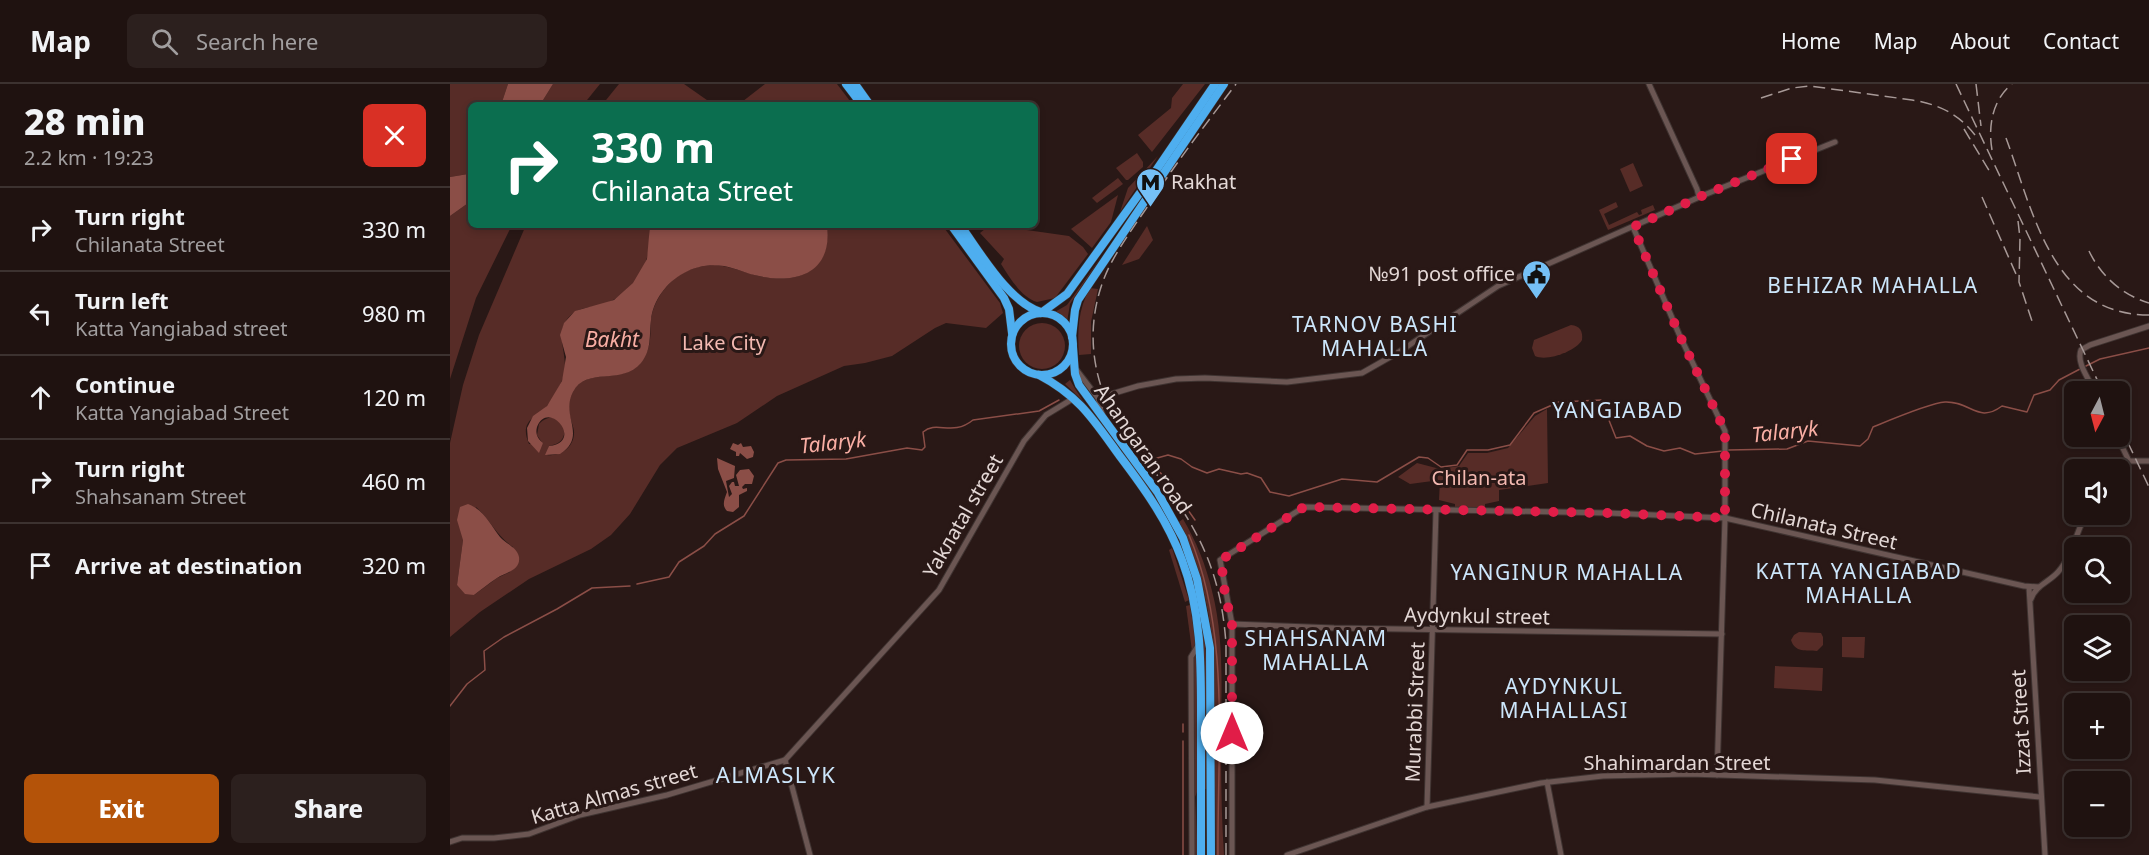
<!DOCTYPE html>
<html lang="en">
<head>
<meta charset="utf-8">
<style>
  body { margin:0; font-family:"Noto Sans",sans-serif; background:#2c201e; color:#f1f3f6; height:100vh; display:flex; flex-direction:column; font-size:22px; white-space:nowrap }
  * { box-sizing:border-box; margin:0 }
  p { font-size:20px; color:#a19e9f }
  .icon { flex:none; width:33px; height:33px; fill:none; stroke:currentColor; stroke-width:2; stroke-linecap:round; stroke-linejoin:round }
  .map { position:relative; flex:1; overflow:hidden }
  .details { display:flex; flex-direction:column; background:#1f1210; width:450px }
  .details>* { flex:none }
  .hud { position:absolute; left:18px; top:18px; width:570px; height:126px; border-radius:9px; box-shadow:0 3px 9px #0003,0 0 0 2px #3c3230; background:#0b6e4f; color:#fff; overflow:hidden }
  .needle { width:39px; rotate:187deg }
  .fabs { position:absolute; left:1614px; top:297px; display:grid; gap:12px }
  .fabs a { display:grid; place-items:center; width:66px; height:66px; border-radius:9px; background:#1f1210; box-shadow:0 3px 9px #0003,0 0 0 2px #3c3230; font-size:30px }
  .pin { position:absolute; display:grid; place-items:center; width:51px; height:51px; color:#fff; margin:-26px; border-radius:12px; box-shadow:0 3px 9px #0006 }
  .me { position:absolute; width:66px; margin:-33px; rotate:0deg; stroke-linejoin:round; filter:drop-shadow(0 0 4px #0008) }
  .turn { display:flex; align-items:center; gap:21px; height:126px; padding:0 24px; font-size:27px }
  .turn .icon { width:78px; height:78px; stroke-width:2.5 }
  .turn b { display:block; font-size:42px; line-height:51px }
  .round { display:grid; place-items:center; flex:none; width:63px; height:63px; border-radius:9px; background:#2c201e }
  .head { display:flex; align-items:center; justify-content:space-between; height:102px; padding:0 24px }
  h1 { font-size:36px; font-weight:800; line-height:45px }
  .action { display:flex; gap:12px; margin-top:auto; padding:12px 24px }
  .action a { flex:1; height:69px; border-radius:9px; background:#b45309; color:#fff; font-size:24px; font-weight:800; line-height:69px; text-align:center }
  .action a+a { background:#2c201e; color:#f1f3f6 }
  ul { padding:0; list-style:none }
  li { display:flex; align-items:center; gap:18px; height:84px; padding:0 24px; border-top:2px solid #3c3230 }
  li div { flex:1 }
  li b { display:block; font-size:22px }
  li em { font-style:normal }
  header { display:flex; align-items:center; gap:36px; box-sizing:border-box; height:84px; padding:0 30px; background:#1f1210; border-bottom:2px solid #3c3230 }
  header strong { font-size:28px }
  nav { display:flex; gap:33px; margin-inline-start:auto; font-size:21px }
  .search { width:420px; height:54px; background:#2c201e; display:flex; align-items:center; gap:15px; box-sizing:border-box; padding:0 21px; border-radius:9px; color:#a19e9f; font-size:22px }
  main { display:flex; flex:1; min-height:0 }
  .map>svg:first-child { display:block }
</style>
</head>
<body>
<header>
<strong>Map</strong>
<div class="search"><svg class="icon" aria-label="search" viewBox="0 0 24 24"><circle cx="10" cy="10" r="6"/><path d="M15 15l6 6"/></svg>Search here</div>
<nav><a>Home</a><a>Map</a><a>About</a><a>Contact</a></nav>
</header>
<main>
<section class="details">
<div class="head"><div><h1>28 min</h1><p>2.2 km · 19:23</p></div><a class="round" style="background:#d93025;color:#fff"><svg class="icon" aria-label="close" viewBox="0 0 24 24"><path d="M6 6l12 12M18 6L6 18"/></svg></a></div>
<ul>
<li><svg class="icon" aria-label="right" viewBox="0 0 24 24"><path d="M7 20v-9h11M14 6l5 5-5 5"/></svg><div><b>Turn right</b><p>Chilanata Street</p></div><em>330 m</em></li>
<li><svg class="icon" aria-label="left" viewBox="0 0 24 24"><path d="M17 20v-9H6M10 6l-5 5 5 5"/></svg><div><b>Turn left</b><p>Katta Yangiabad street</p></div><em>980 m</em></li>
<li><svg class="icon" aria-label="ahead" viewBox="0 0 24 24"><path d="M12 20V5M6 11l6-6 6 6"/></svg><div><b>Continue</b><p>Katta Yangiabad Street</p></div><em>120 m</em></li>
<li><svg class="icon" aria-label="right" viewBox="0 0 24 24"><path d="M7 20v-9h11M14 6l5 5-5 5"/></svg><div><b>Turn right</b><p>Shahsanam Street</p></div><em>460 m</em></li>
<li><svg class="icon" aria-label="arrive" viewBox="0 0 24 24"><path d="M6 21V4h12l-3 4 3 4H6"/></svg><div><b>Arrive at destination</b></div><em>320 m</em></li>
</ul>
<div class="action"><a>Exit</a><a>Share</a></div>
</section>
<div class="map">
<svg width="1699" height="771" viewBox="0 0 1699 771">
  <rect width="100%" height="100%" fill="#291816"/>
  <!-- green -->
  <g fill="#572c27" fill-rule="evenodd">
    <path d="M0,0H58L51,21H21V87L18,90L0,93Z"/>
    <path d="M103,0H150L133,21H90Z"/>
    <path d="M169,0H234L264,21H152Z"/>
    <path d="M315,0H387L403,21H288Z"/>
    <path d="M733,0H755L702,68L688,51L721,24L722,14Z"/>
    <path d="M687,69L693,78V83L678,96H676L666,84Z"/>
    <path d="M708,72L670,128L678,104Z"/>
    <path d="M1183,79L1193,102L1180,108L1170,85Z"/>
    <path d="M668,94L673,100L647,119L642,114Z"/>
    <path d="M668,111L661,138L642,164L621,145Z"/>
    <path d="M21,117V141H62L26,214L0,295V132Z"/>
    <path d="M1166,118L1168,123L1154,130L1159,141L1187,128L1189,131L1192,130L1191,126L1203,121L1205,126L1158,146L1149,126Z"/>
    <path d="M76,141H200C199,150 200,160 198,169C194,192 175,214 151,221C139,224 127,223 118,234C102,253 123,274 111,299C107,307 102,316 96,323C85,334 69,337 79,360H93L87,351L89,340C109,319 129,358 99,362L97,371C111,373 125,363 124,347C123,340 119,333 119,325C118,319 120,313 123,308C137,281 174,304 193,275C202,262 200,250 201,235C203,220 212,206 223,196C234,186 250,181 265,181C282,182 297,190 314,193C352,200 382,184 377,141H492L550,219L553,229L536,244L496,239L485,244L442,272L415,279L394,282L327,312L287,339L227,364L210,381L180,430L161,451L141,465L79,495L30,528L0,553V359L13,301L29,251ZM26,423C40,436 47,452 63,463L60,488L47,494L24,511L7,501L13,456Z"/>
    <path d="M540,141L619,152L633,163L638,170L605,214L587,218C571,213 560,194 551,180L554,175L530,149Z"/>
    <path d="M697,142L703,156L689,175L672,181Z"/>
    <path d="M654,169L620,220L617,238L603,229L617,221Z"/>
    <path d="M640,204L648,205L641,238V270L629,271C627,248 628,225 640,204Z"/>
    <circle cx="592" cy="262" r="23"/>
    <path d="M1121,241C1130,242 1133,247 1132,256C1126,267 1097,278 1085,272L1082,264L1084,256Z"/>
    <path d="M620,296C645,340 682,375 708,418C734,460 751,509 755,559C759,608 757,657 757,705H755L754,569L752,545L744,507L692,397L632,316L615,300Z"/>
    <path d="M1097,325L1098,399L1049,406V417L1035,420V425L1005,423V420L989,416L990,396L960,400L948,393L967,379L990,385L1009,382L1018,369H1037L1058,364L1085,332Z"/>
    <path d="M733,435C746,457 756,481 762,507C773,549 772,595 771,638C771,683 771,727 774,771H766L763,560C758,518 748,477 729,438Z"/>
    <path d="M722,464L739,516L735,518L719,466Z"/>
    <path d="M740,521L746,559L742,567L736,522Z"/>
    <path d="M1349,548L1371,549L1373,553V561L1367,567C1356,566 1345,569 1341,556L1344,551Z"/>
    <path d="M1392,553H1415L1414,574L1392,573Z"/>
    <path d="M747,570V708L745,713L748,771H743V573Z"/>
    <path d="M1325,582L1373,584L1372,607L1324,604Z"/>
  </g>
  <!-- water -->
  <g fill="#8b4e47">
    <path d="M58,0H103L90,21H51Z"/>
    <path d="M21,87V117L0,132V93L18,90Z"/>
    <path d="M200,141H377C383,187 349,201 309,192C297,190 286,184 274,182C260,180 246,182 234,189C217,198 203,216 201,236C199,252 202,265 191,279C172,302 136,282 123,308C110,332 138,352 110,370L95,371L99,362C135,358 98,314 87,343C85,350 88,355 93,359L89,369L78,357L77,344L83,332L97,322L112,297L116,273L110,251L114,239L125,227L164,216L183,199L197,175Z"/>
    <path d="M283,359L288,361L291,359L293,363L301,362L304,368L303,373L297,375L290,369L289,372H286V368L280,365Z"/>
    <path d="M267,374L285,382L284,394L276,397L279,413L282,410L279,402L282,398H284L285,402H289L286,391L290,386L299,385L304,392L302,400H295L292,403L293,405L297,404V407L289,411V423L283,428L277,427C271,421 275,414 277,408L268,385Z"/>
    <path d="M18,420C34,426 40,440 50,453C56,460 67,463 69,473C71,486 55,489 47,494C39,499 32,505 24,511L15,510L7,501L13,456L7,436L10,423Z"/>
  </g>
  <g fill="none" stroke-linecap="round" stroke-linejoin="round">
    <!-- stream -->
    <g stroke="#8b4e47" stroke-width="1.5">
      <path d="M1634,283L1650,275L1699,264"/>
      <path d="M674,339L700,376L718,371L731,375L742,383L757,389L769,385L791,390L797,389L811,394L820,408L839,412L892,395L927,398L969,373L978,374L991,383L1007,381L1017,366H1038L1060,361L1084,329L1109,318L1151,316L1166,354L1180,352L1197,362L1214,367L1230,364L1245,370L1273,367"/>
      <path d="M1278,366L1337,365L1358,357L1410,362L1418,355L1423,343C1440,336 1480,319 1495,318C1521,317 1528,340 1552,322L1577,328L1584,311L1600,306L1609,296L1630,285"/>
      <path d="M701,377L721,402L745,436"/>
      <path d="M739,451C781,550 767,666 768,771"/>
      <path d="M187,500L219,493L229,478L254,462L265,450L294,432L328,379L336,376L396,375L457,364L472,366L475,363L473,348C487,336 502,353 523,336L589,327L609,316"/>
      <path d="M0,622L17,600L35,586L34,567L54,553L107,525L142,504L180,502"/>
      <path d="M733,648V640"/>
      <path d="M733,657V771"/>
    </g>
    <defs>
      <g id="secondary">
        <path d="M1199,0L1247,105L1249,113"/>
        <path d="M1183,143L1229,250L1275,347V434L1267,691"/>
        <path d="M625,284L648,314L652,329"/>
        <path d="M1645,308C1639,295 1626,279 1631,266L1640,261L1699,242"/>
        <path d="M648,314L688,302L726,295L755,294L837,298L912,289L949,268L1048,202L1254,111L1385,58"/>
        <path d="M1667,352L1679,377"/>
        <path d="M1663,386L1679,377H1699"/>
        <path d="M1579,503L1595,771"/>
        <path d="M1581,515C1585,502 1599,498 1608,488C1622,472 1626,449 1636,430"/>
        <path d="M782,540L884,544L1272,550"/>
        <path d="M335,676L489,506L574,357L596,331L624,314"/>
        <path d="M335,676L360,771"/>
        <path d="M1097,698L1111,771"/>
        <path d="M977,723L986,427"/>
        <path d="M0,758L12,754H44L79,750L130,731L217,711L335,676"/>
        <path d="M742,771L741,573L749,560"/>
        <path d="M782,771V540L770,476L854,423L1158,429L1275,434L1574,502L1589,503"/>
        <path d="M837,771L977,723L1091,699L1153,692L1240,690L1425,696L1590,713"/>
      </g>
      <g id="highway">
        <path d="M396,0L412,21"/>
        <path d="M405,0L420,21"/>
        <path d="M501,141L554,214L559,225L562,249"/>
        <path d="M510,141C530,168 558,218 591,228"/>
        <circle cx="592" cy="260" r="31"/>
        <path d="M591,229L617,210L705,88L765,0"/>
        <path d="M622,253L625,226L628,216L774,0"/>
        <path d="M623,263L625,290L629,301L708,409L733,454L747,495L760,564L761,771"/>
        <path d="M589,291C629,312 643,335 669,371C694,404 718,437 732,476C752,529 751,583 751,638C751,683 751,727 751,771"/>
      </g>
    </defs>
    <!-- secondary casing -->
    <use href="#secondary" stroke="#3f3331" stroke-width="7"/>
    <!-- highway casing -->
    <use href="#highway" stroke="#3f3331" stroke-width="9"/>
    <!-- secondary -->
    <use href="#secondary" stroke="#6b5653" stroke-width="5"/>
    <!-- highway -->
    <use href="#highway" stroke="#4eaeef" stroke-width="8"/>
    <!-- rail -->
    <g stroke="#a79997" stroke-width="1.5" stroke-dasharray="12 6" stroke-linecap="butt">
      <path d="M1506,0L1653,308"/>
      <path d="M1526,0L1531,42"/>
      <path d="M1311,14L1342,4L1360,2L1462,16C1488,20 1509,30 1525,51"/>
      <path d="M1514,45L1540,88"/>
      <path d="M1556,54C1583,127 1602,231 1699,231"/>
      <path d="M1542,66C1538,43 1542,16 1562,0"/>
      <path d="M1532,113L1566,190"/>
      <path d="M1568,137L1570,154L1569,198L1583,240"/>
      <path d="M1639,167C1651,192 1672,211 1699,219"/>
      <path d="M1670,342L1699,403"/>
      <path d="M776,771V560C770,472 737,427 684,362C642,311 630,244 659,183C670,162 684,142 698,122C725,80 756,40 786,0"/>
    </g>
  </g>
  <g fill="none" stroke-linecap="round" stroke-linejoin="round">
    <!-- route -->
    <path stroke="#e11d48" stroke-width="10" stroke-dasharray="0 18" d="M782,649V540L775,510L771,476L854,423L1158,429L1275,434V347L1229,250L1183,143L1254,111L1342,75"/>
  </g>
  <!-- icons -->
  <defs>
    <symbol id="metro-pin" viewBox="-11 -11 22 30"><path d="M0 17L-7.5 6A9.5 9.5 0 1 1 7.5 6Z" fill="#75c0f6" stroke="#291816"/><path d="M-5.5 5V-5H-3L0 0L3-5H5.5V5H3V-.5L0 4L-3-.5V5Z" fill="#111"/></symbol>
    <symbol id="civic-pin" viewBox="-11 -11 22 30"><path d="M0 17L-7.5 6A9.5 9.5 0 1 1 7.5 6Z" fill="#75c0f6" stroke="#291816"/><path d="M-.6-6.5H3V-4.5H.6V-3L4-1V1h2V6H-6V1h2V-1L-.6-3ZM-1.2 2.5V6h2.4V2.5Z" fill="#111"/></symbol>
  </defs>
  <g fill-rule="evenodd">
    <use href="#metro-pin" x="684" y="82" width="33" height="45"/>
    <use href="#civic-pin" x="1070" y="174" width="33" height="45"/>
  </g>
  <g text-anchor="middle" stroke-width="6" stroke-linejoin="round" paint-order="stroke">
    <!-- poi labels -->
    <g font-size="20" fill="#e4d8d6" stroke="#291816" text-anchor="start">
      <text x="721" y="105">Rakhat</text>
      <text x="1065" y="197" text-anchor="end">№91 post office</text>
    </g>
    <!-- park labels -->
    <g font-size="20" fill="#f3b9b1" stroke="#291816">
      <text x="274" y="266">Lake City</text>
      <text x="1029" y="401">Chilan-ata</text>
    </g>
    <!-- street labels -->
    <g font-size="20" fill="#e4d8d6" stroke="#291816">
      <text transform="translate(693 365) rotate(55)" y="7">Ahangaran road</text>
      <text transform="translate(513 432) rotate(-60)" y="7">Yakлatal street</text>
      <text transform="translate(1374 442) rotate(13)" y="7">Chilanata Street</text>
      <text transform="translate(1027 532) rotate(1)" y="7">Aydynkul street</text>
      <text transform="translate(965 628) rotate(-88)" y="7">Murabbi Street</text>
      <text transform="translate(1571 638) rotate(-93)" y="7">Izzat Street</text>
      <text x="1227" y="686">Shahimardan Street</text>
      <text transform="translate(164 710) rotate(-16)" y="7">Katta Almas street</text>
    </g>
    <!-- neighbourhood labels -->
    <g font-size="21" letter-spacing="1.5" fill="#cce6fb" stroke="#291816">
      <text x="1423" y="209">BEHIZAR MAHALLA</text>
      <text x="925" y="248">TARNOV BASHI<tspan x="925" dy="24">MAHALLA</tspan></text>
      <text x="1168" y="334">YANGIABAD</text>
      <text x="1409" y="495">KATTA YANGIABAD<tspan x="1409" dy="24">MAHALLA</tspan></text>
      <text x="1117" y="496">YANGINUR MAHALLA</text>
      <text x="866" y="562">SHAHSANAM<tspan x="866" dy="24">MAHALLA</tspan></text>
      <text x="1114" y="610">AYDYNKUL<tspan x="1114" dy="24">MAHALLASI</tspan></text>
    </g>
    <!-- water labels -->
    <g font-size="21" font-style="italic" fill="#f9aea4" stroke="#291816">
      <text x="162" y="263">Bakht</text>
      <text transform="translate(1335 348) rotate(-6)" y="7">Talaryk</text>
      <text transform="translate(383 359) rotate(-6)" y="7">Talaryk</text>
    </g>
    <!-- quarter labels -->
    <g font-size="22" letter-spacing="1.5" fill="#cce6fb" stroke="#291816">
      <text x="326" y="699">ALMASLYK</text>
    </g>
  </g>
</svg>
<div class="fabs">
<a><svg class="needle" viewBox="-14 -14 28 28"><path d="M0-13l5 13h-10z" fill="#e53935"/><path d="M0 13l5-13h-10z" fill="#a19e9f"/></svg></a>
<a><svg class="icon" aria-label="sound" viewBox="0 0 24 24"><path d="M4 9h4l5-4v14l-5-4H4zM17 9q2 3 0 6"/></svg></a>
<a><svg class="icon" aria-label="search" viewBox="0 0 24 24"><circle cx="10" cy="10" r="6"/><path d="M15 15l6 6"/></svg></a>
<a><svg class="icon" aria-label="layers" viewBox="0 0 24 24"><path d="M12 4l9 5-9 5-9-5zM3 14l9 5 9-5"/></svg></a>
<a>+</a>
<a>−</a>
</div>
<div class="pin" style="left:1342px;top:75px;background:#d93025"><svg class="icon" aria-label="arrive" viewBox="0 0 24 24"><path d="M6 21V4h12l-3 4 3 4H6"/></svg></div>
<svg class="me" style="left:782px;top:649px" viewBox="-20 -20 40 40"><circle r="19" fill="#fff"/><path d="M0-13L10 11 0 6-10 11z" fill="#e11d48"/></svg>
<div class="hud">
<div class="turn"><svg class="icon" aria-label="right" viewBox="0 0 24 24"><path d="M7 20v-9h11M14 6l5 5-5 5"/></svg><div><b>330 m</b>Chilanata Street</div></div>
</div>
</div>
</main>
</body>
</html>
